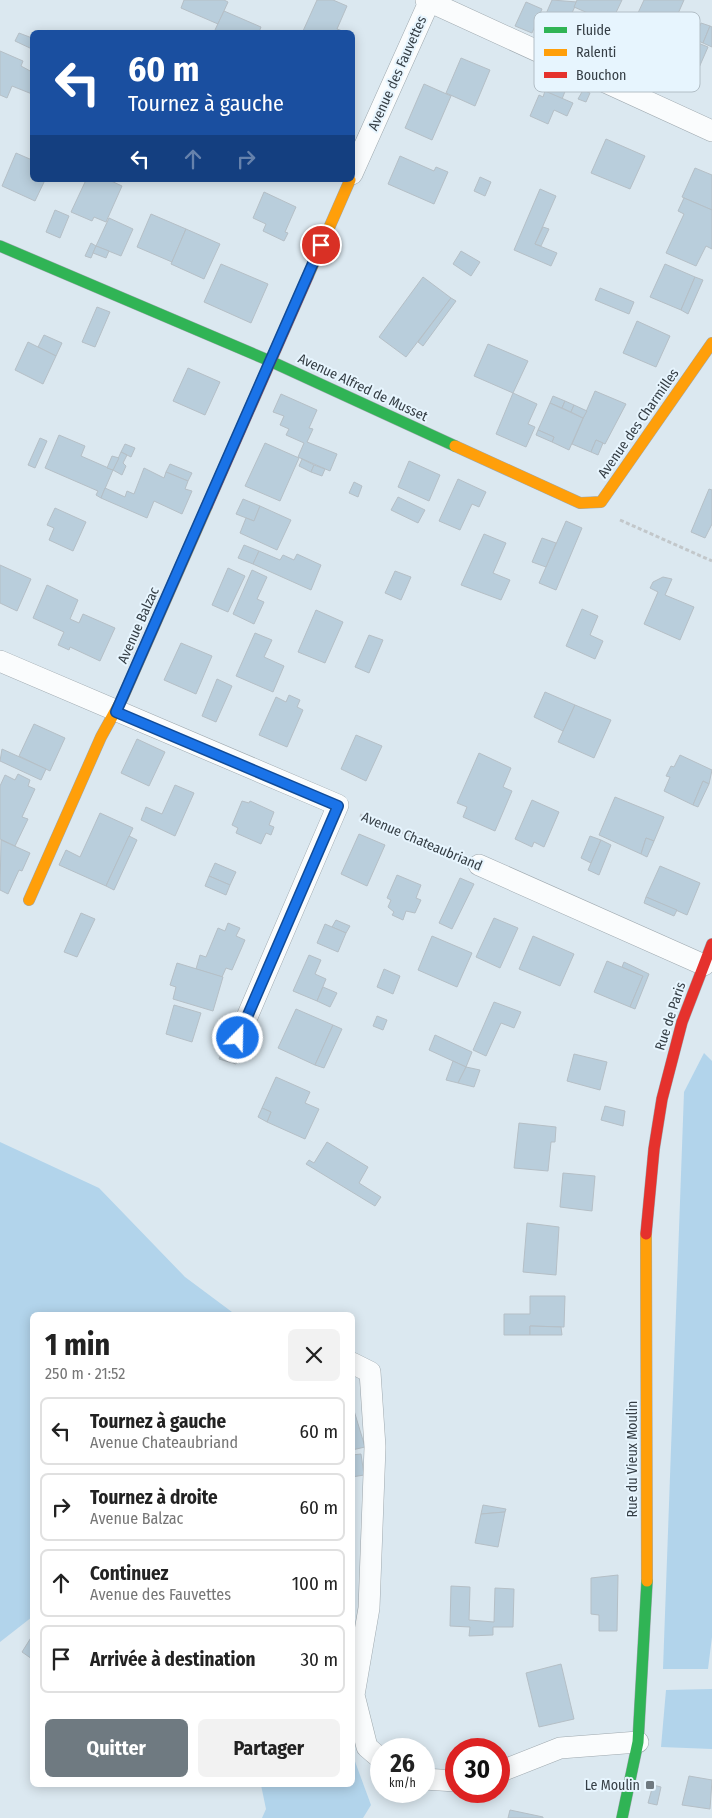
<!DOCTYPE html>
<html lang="fr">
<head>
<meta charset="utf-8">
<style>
  body { margin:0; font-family:"Fira Sans Condensed",sans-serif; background:#f2f2f2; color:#222; height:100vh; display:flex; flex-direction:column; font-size:19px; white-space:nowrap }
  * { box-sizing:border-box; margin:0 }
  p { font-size:16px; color:#767676 }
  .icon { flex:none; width:28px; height:28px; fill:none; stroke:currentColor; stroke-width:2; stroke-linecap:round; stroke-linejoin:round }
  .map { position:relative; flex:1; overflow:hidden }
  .side { position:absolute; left:30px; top:1312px; width:325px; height:475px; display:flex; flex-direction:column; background:#fff; border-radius:8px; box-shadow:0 2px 12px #0003 }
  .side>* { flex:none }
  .guide { position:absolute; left:30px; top:30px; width:325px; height:152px; border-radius:8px; box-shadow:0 2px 12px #0003; background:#1a4fa0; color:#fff; overflow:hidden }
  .speed { position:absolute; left:370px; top:1738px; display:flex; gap:10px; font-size:25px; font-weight:700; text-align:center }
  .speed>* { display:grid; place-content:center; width:65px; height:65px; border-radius:50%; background:#fff; box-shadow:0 2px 12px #0003; line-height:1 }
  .speed small { font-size:12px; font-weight:400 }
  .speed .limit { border:8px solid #d22; background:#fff; color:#111 }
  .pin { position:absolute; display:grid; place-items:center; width:42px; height:42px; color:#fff; margin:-21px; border:2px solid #fff; border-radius:50%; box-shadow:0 1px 5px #0007 }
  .me { position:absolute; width:55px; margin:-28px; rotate:23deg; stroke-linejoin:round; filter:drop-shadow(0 0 4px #0008) }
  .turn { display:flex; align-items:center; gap:18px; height:105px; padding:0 15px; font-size:22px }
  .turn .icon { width:65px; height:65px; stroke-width:2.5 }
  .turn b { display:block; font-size:35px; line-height:42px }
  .lanes { display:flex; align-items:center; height:48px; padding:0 15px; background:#0003; justify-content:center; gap:25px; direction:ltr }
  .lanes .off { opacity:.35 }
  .round { display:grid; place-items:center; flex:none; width:52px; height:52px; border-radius:8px; background:#f2f2f2 }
  .overview { display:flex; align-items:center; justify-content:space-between; height:85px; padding:0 15px }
  h1 { font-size:30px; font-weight:700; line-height:38px }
  .cta { display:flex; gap:10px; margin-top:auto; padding:10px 15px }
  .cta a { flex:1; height:58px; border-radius:8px; background:#6f7a81; color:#fff; font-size:20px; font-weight:700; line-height:58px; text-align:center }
  .cta a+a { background:#f2f2f2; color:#222 }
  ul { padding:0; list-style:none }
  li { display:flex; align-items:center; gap:15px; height:68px; margin:0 10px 8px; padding:0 5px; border:2px solid #e0e0e0; border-radius:8px }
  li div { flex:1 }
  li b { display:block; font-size:19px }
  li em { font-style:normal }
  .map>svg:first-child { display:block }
</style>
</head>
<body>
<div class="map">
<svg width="712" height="1818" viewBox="0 0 712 1818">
  <rect width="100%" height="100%" fill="#dbe8f0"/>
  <!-- green -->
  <g fill="#b2d4eb">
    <path d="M704,1053L712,1061V1637L708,1669H663L684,1092Z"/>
    <path d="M0,1142L99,1188L185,1277L236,1315H32V1617L0,1642Z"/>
    <path d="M712,1689V1749L661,1747L666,1690Z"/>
    <path d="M353,1756L371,1805L363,1818H262L266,1809L261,1785H352Z"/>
  </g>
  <!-- building -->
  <g fill="#b9cedc" stroke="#b5bfc6">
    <path d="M184,0H224L228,2L218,24L181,8Z"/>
    <path d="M317,0H333L347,6L337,29L345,32L303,31Z"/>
    <path d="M552,0L577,2L560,39L539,30Z"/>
    <path d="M577,0H622L611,23L574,7Z"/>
    <path d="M644,0H684L673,25L651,16L650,19L638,13Z"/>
    <path d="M526,2L542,9L532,33L515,26Z"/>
    <path d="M224,11L261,27L259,32H214Z"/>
    <path d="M701,23L710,26L703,43L694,39Z"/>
    <path d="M710,26L712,27V47L703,43Z"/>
    <path d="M19,33L32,38V49L15,41Z"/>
    <path d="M693,41L708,47L691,86L676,80Z"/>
    <path d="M0,51L23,61L21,66L32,72V94L12,86L7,98L0,95Z"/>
    <path d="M461,58L490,70L475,106L446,93Z"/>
    <path d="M545,74L568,84L562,99L539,89Z"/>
    <path d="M424,84L451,96L432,140L405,128Z"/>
    <path d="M583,90L590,93L586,102L578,99Z"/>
    <path d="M545,91L573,103L567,116L554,110L548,124L530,116L539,95L543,97Z"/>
    <path d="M606,139L645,156L630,189L591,173Z"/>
    <path d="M16,153L32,160V180H45L35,201L2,186Z"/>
    <path d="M400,156L434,171L436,167L448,172L434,204L388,184Z"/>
    <path d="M695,168L712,175V210L682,197Z"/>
    <path d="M480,177L491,182L485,196L474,191Z"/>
    <path d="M86,180H109L122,186L106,222L94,217L92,221L71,212Z"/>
    <path d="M540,189L556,196L535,244L557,253L551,266L514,250Z"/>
    <path d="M264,192L296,207L285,232L288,233L284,241L263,231L266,224L253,218Z"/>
    <path d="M684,198L712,210V249L706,246L696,266L666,253L684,214L678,211Z"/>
    <path d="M55,210L69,216L60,238L46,232Z"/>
    <path d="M151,214L186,229L172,262L137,247Z"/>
    <path d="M109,218L133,229L121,256L96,246Z"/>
    <path d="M543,227L549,229L541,246L535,244Z"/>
    <path d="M186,229L220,244L204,279L171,264Z"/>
    <path d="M91,243L96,246L91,258L85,256Z"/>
    <path d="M96,246L109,251L106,258L93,253Z"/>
    <path d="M461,251L480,262L471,276L453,264Z"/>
    <path d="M221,264L268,284L251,323L204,302Z"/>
    <path d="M665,264L695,277L681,310L650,297Z"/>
    <path d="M423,277L451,298L406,357L379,337Z"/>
    <path d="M695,277L703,280L688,314L681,310Z"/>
    <path d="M600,288L634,302L629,314L595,300Z"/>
    <path d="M451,298L456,301L423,346L418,342Z"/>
    <path d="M97,307L110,312L95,347L82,342Z"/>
    <path d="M637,321L670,336L656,367L623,353Z"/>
    <path d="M44,335L62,343L56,356L38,347Z"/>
    <path d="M28,342L56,356L43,384L15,370Z"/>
    <path d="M488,344L528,361L513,393L474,376Z"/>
    <path d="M188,368L220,382L205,415L173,401Z"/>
    <path d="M595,391L626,404L605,444L596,440L591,452L572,444Z"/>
    <path d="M513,393L537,404L528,424L535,427L526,447L496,434Z"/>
    <path d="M281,394L317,410L309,428L313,429L307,442L337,454L330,471L298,457L304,443L286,435L289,429L280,425L284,416L273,412Z"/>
    <path d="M553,396L565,401L562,408L550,403Z"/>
    <path d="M565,401L574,405L571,412L562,408Z"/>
    <path d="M550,403L583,418L569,450L552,442L554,437L538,430Z"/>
    <path d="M574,405L587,411L583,418L571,412Z"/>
    <path d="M538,430L554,437L552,442L536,435Z"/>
    <path d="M59,435L85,446L81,456L113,470L101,498L96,495L98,491L45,468Z"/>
    <path d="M40,438L47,441L35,468L28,465Z"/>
    <path d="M596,440L603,443L598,455L591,452Z"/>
    <path d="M265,443L299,458L280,501L245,486Z"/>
    <path d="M125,444L135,448L131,457L121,452Z"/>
    <path d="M121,452L127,455L123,463L126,466L122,475L113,470Z"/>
    <path d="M112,456L119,458L113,470L107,468Z"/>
    <path d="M302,459L314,465L311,472L299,466Z"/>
    <path d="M409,461L440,475L429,501L398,487Z"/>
    <path d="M170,464L192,473L188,481L166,472Z"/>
    <path d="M314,465L325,469L322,476L311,472Z"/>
    <path d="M144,468L164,478L166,472L188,481L185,489L192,491L182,514L154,501L147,518L101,498L105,488L125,497L127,491L134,494Z"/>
    <path d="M458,479L486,492L479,507L472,504L460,530L439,521Z"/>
    <path d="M354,482L362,486L358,497L349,493Z"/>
    <path d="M709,489L712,490V524L705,538L691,532Z"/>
    <path d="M398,497L425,510L418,523L391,510Z"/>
    <path d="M243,499L260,506L254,521L236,514Z"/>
    <path d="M260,506L291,520L277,550L240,533L246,518L254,521Z"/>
    <path d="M55,508L86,522L73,551L49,540L54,528L47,525Z"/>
    <path d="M566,521L582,528L556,590L539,583Z"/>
    <path d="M484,534L506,543L493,573L510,580L501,600L461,585Z"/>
    <path d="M542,538L556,543L546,567L532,562Z"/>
    <path d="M244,545L259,551L253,564L238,558Z"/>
    <path d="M259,551L280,560L283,555L294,560L297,554L321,565L311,590L253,564Z"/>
    <path d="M0,565L31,579L17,611L0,603Z"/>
    <path d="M228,568L245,576L228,612L212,605Z"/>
    <path d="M252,570L267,577L257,599L264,602L254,624L233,614Z"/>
    <path d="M395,571L411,577L401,600L385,593Z"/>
    <path d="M663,577L672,579L665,595L694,607L680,640L644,624L658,592L650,588L653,582Z"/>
    <path d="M47,585L78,600L70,619L79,623L83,614L115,628L100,661L70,647L69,650L58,645L64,632L33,618Z"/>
    <path d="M582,609L598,616L590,635L603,641L595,659L566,646Z"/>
    <path d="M316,610L343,622L325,663L298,652Z"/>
    <path d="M255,633L272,640L264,657L284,666L273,692L236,676Z"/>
    <path d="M369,635L383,640L369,673L355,667Z"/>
    <path d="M181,643L212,656L196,694L164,680Z"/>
    <path d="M217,679L232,686L216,722L202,716Z"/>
    <path d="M545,692L575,705L563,731L534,717Z"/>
    <path d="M289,695L300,700L297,707L303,710L287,747L259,735L276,697L286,702Z"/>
    <path d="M575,705L611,720L594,758L558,742Z"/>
    <path d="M34,724L65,738L50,771L19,756Z"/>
    <path d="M356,735L382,746L366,781L341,769Z"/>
    <path d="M137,739L165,752L149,786L121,773Z"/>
    <path d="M2,749L46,769L41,780L0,761Z"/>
    <path d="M479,753L511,768L503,787L512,791L495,831L463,817L467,807L457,803Z"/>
    <path d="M680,755L712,770L709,784L703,781L693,805L664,791L670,777L666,776L671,766L674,767Z"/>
    <path d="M18,774L30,780L28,786L35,789L22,817L28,819L15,846L0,839V786L5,775L15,780Z"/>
    <path d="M703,781L709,784L698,807L693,805Z"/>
    <path d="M175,785L194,793L175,836L141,820L146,807L162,814Z"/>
    <path d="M615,797L664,817L654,841L646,838L641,854L599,835Z"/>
    <path d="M532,800L559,812L544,847L534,842L532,847L515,839Z"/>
    <path d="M242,801L249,803L250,801L274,812L269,825L274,827L271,835L266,833L261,844L236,833L238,828L232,825Z"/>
    <path d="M100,813L133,828L106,886L59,865L66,850L80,857Z"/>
    <path d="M359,834L385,845L367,886L341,874Z"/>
    <path d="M129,836L137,840L114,890L106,886Z"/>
    <path d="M590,836L601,840L591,863L581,858Z"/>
    <path d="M646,838L654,841L647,857L641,854Z"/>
    <path d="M1,840L30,853L22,871L19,870L8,894L0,890Z"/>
    <path d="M601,840L611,845L599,875L588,870Z"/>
    <path d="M215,863L236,872L230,885L209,876Z"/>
    <path d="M660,866L700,883L687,915L646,897Z"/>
    <path d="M397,875L421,885L416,898L421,900L415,913L406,911L403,920L392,915L394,912L388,907L391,900L387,898Z"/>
    <path d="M209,876L230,885L226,895L205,886Z"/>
    <path d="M460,878L474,884L452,929L439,923Z"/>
    <path d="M646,897L677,910L674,916L644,903Z"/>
    <path d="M81,913L95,919L77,957L64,952Z"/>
    <path d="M494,918L518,928L500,968L476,957Z"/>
    <path d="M336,920L350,926L346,933L332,927Z"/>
    <path d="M228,923L240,928L236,936L245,940L232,970L226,968L222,977L196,969L200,955L206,957L218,928L225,931Z"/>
    <path d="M325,924L346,933L338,952L317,943Z"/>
    <path d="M432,936L472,953L457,987L418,970Z"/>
    <path d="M533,936L574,954L560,986L519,969Z"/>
    <path d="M309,955L321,960L315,974L326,979L317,1001L293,991Z"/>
    <path d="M607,961L643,976L630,1007L594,992Z"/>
    <path d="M624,962L649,974L635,1009L630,1007L643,976L622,967Z"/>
    <path d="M177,963L223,977L213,1011L173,999L176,987L170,985Z"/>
    <path d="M384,969L400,976L393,994L377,987Z"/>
    <path d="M323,987L337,993L330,1007L317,1001Z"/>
    <path d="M494,1002L521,1012L514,1028L501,1023L486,1056L473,1050Z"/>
    <path d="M174,1005L201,1013L192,1042L166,1034Z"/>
    <path d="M296,1009L333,1025L315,1065L278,1048Z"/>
    <path d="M377,1016L387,1020L383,1030L373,1026Z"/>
    <path d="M333,1025L342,1029L324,1068L315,1065Z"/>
    <path d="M435,1035L472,1052L466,1067L429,1050Z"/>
    <path d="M222,1051L239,1056L236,1064L219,1059Z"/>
    <path d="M574,1054L607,1062L600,1090L567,1081Z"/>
    <path d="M453,1061L466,1067L458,1083L446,1080Z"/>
    <path d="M466,1067L480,1070L474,1087L458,1083Z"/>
    <path d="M276,1077L310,1092L305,1103L319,1109L305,1139L267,1122L271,1112L262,1108Z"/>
    <path d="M605,1106L625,1111L623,1126L601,1120Z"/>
    <path d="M262,1108L271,1112L267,1122L258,1117Z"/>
    <path d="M519,1123L556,1127L555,1142H551L548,1171L514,1168Z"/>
    <path d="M327,1142L368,1167L359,1183L381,1197L375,1206L306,1164L309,1160L314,1163Z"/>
    <path d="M563,1173L595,1176L592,1211L560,1207Z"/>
    <path d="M527,1223L559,1227L556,1275L523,1272Z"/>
    <path d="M530,1296H565L564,1327L530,1326V1335H504V1314H530Z"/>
    <path d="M530,1326L561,1327L562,1335H530Z"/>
    <path d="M352,1404L365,1447L352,1450Z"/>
    <path d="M361,1454L364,1475L352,1477V1455Z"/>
    <path d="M483,1505L506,1509L505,1512L481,1514Z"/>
    <path d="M505,1512L498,1547L475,1543L481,1514Z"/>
    <path d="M618,1575L617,1631H599V1615L591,1614V1578Z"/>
    <path d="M451,1586L470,1587L469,1620L494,1622L495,1588L514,1589L513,1627H493V1635L469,1636L470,1627L450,1626Z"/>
    <path d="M32,1636V1659L22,1652Z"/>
    <path d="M561,1664L574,1719L539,1727L526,1673Z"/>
    <path d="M689,1776L712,1780L710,1809L682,1805Z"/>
    <path d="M653,1785L661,1787L657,1805L648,1803Z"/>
    <path d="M510,1810L543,1817V1818H508Z"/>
  </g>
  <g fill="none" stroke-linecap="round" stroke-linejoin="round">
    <defs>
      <g id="street">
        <path d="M426,0L712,131"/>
        <path d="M352,174L430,0"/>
        <path d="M0,661L338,805L238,1038"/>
        <path d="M479,865L704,965"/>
        <path d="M352,1363L370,1372L375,1447L369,1608L354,1695L367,1747L381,1759"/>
        <path d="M499,1772L560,1748L638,1742"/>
        <path d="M424,1779L456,1781"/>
      </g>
      <g id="fast">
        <path d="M0,246L270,361L455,446"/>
        <path d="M622,1818L638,1742L647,1581"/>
      </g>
      <g id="slow">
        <path d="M308,276L350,180"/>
        <path d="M455,446L580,503L601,502L712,343"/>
        <path d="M29,900L101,737L123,697L207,506"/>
        <path d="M646,1234L647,1581"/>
      </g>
      <g id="jam">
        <path d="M207,506L308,276"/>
        <path d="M646,1234L654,1149L662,1099L682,1022L712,944"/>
      </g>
    </defs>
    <!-- street casing -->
    <use href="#street" stroke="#9ea8ae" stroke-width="22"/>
    <!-- fast casing -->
    <use href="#fast" stroke="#9ea8ae" stroke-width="12"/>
    <!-- slow casing -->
    <use href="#slow" stroke="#9ea8ae" stroke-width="12"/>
    <!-- jam casing -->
    <use href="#jam" stroke="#9ea8ae" stroke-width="12"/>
    <!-- path -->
    <g stroke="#c2c7ca" stroke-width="3" stroke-dasharray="4 2.5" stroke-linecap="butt">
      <path d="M620,520L712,561"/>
      <path d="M360,815L458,856"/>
    </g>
    <!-- street -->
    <use href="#street" stroke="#fafcfd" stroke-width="21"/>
    <!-- fast -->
    <use href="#fast" stroke="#30b455" stroke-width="11"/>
    <!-- slow -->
    <use href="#slow" stroke="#ff9f0a" stroke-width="11"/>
    <!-- jam -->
    <use href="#jam" stroke="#e5322d" stroke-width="11"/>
  </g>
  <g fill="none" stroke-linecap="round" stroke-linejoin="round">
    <defs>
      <path id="route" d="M238,1038L338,806L116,712L321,245"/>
    </defs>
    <!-- route casing -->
    <use href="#route" stroke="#114b97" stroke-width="12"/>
    <!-- route -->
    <use href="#route" stroke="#1a73e8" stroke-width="9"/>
  </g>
  <!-- markers -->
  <rect fill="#6f7a81" stroke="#e7f5fe" stroke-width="2" x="645" y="1780" width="10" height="10" rx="2.5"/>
  <g text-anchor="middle" stroke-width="4" stroke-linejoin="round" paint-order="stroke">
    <!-- street labels -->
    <g font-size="14" fill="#353e45" stroke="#e7f5fe">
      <text transform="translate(397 73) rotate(-66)" y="5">Avenue des Fauvettes</text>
      <text transform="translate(363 387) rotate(25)" y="5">Avenue Alfred de Musset</text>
      <text transform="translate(638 423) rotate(-55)" y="5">Avenue des Charmilles</text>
      <text transform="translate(138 625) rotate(-66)" y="5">Avenue Balzac</text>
      <text transform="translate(422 841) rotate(23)" y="5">Avenue Chateaubriand</text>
      <text transform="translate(670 1016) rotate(-72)" y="5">Rue de Paris</text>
      <text transform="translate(632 1459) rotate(-90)" y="5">Rue du Vieux Moulin</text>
    </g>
    <!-- poi labels -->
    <g font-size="14" fill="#353e45" stroke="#e7f5fe" text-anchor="end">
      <text x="640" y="1790">Le Moulin</text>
    </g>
  </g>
  <!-- legend -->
  <rect x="534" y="12" width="166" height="80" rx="8" fill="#e7f5fe" stroke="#b2bec6" stroke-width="1"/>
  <rect x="544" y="27" width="23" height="6" fill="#30b455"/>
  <rect x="544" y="49" width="23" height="7" fill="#ff9f0a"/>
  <rect x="544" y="72" width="23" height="6" fill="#e5322d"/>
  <g font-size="14" fill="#353e45">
    <text x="576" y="35">Fluide</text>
    <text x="576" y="57">Ralenti</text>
    <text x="576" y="80">Bouchon</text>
  </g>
</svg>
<div class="speed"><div>26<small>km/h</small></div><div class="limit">30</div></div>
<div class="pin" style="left:321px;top:245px;background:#d93025"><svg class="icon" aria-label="arrive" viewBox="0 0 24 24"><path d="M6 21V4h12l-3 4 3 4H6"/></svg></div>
<svg class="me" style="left:238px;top:1038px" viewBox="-20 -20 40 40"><circle r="17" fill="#1a73e8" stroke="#fff" stroke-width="3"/><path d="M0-11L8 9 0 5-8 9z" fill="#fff"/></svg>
<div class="guide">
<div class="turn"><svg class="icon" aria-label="left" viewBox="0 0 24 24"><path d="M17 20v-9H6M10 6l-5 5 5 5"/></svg><div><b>60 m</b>Tournez à gauche</div></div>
<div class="lanes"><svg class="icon" aria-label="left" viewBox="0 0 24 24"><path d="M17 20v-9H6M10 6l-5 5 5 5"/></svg><svg class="icon off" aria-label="ahead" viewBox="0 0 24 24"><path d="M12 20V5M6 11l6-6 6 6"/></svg><svg class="icon off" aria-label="right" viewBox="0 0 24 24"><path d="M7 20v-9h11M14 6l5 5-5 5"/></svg></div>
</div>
<section class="side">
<div class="overview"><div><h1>1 min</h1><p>250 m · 21:52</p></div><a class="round"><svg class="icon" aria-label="close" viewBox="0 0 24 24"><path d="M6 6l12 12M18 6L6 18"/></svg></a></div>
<ul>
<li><svg class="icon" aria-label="left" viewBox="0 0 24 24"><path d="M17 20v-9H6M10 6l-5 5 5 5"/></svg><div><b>Tournez à gauche</b><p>Avenue Chateaubriand</p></div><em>60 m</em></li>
<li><svg class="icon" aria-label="right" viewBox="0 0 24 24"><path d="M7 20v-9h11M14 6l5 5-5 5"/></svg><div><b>Tournez à droite</b><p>Avenue Balzac</p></div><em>60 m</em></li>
<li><svg class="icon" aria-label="ahead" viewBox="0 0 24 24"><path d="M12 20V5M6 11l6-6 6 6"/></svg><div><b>Continuez</b><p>Avenue des Fauvettes</p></div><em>100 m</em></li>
<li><svg class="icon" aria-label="arrive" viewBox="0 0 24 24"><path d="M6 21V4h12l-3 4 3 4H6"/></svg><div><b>Arrivée à destination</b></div><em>30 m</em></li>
</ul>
<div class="cta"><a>Quitter</a><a>Partager</a></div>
</section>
</div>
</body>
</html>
